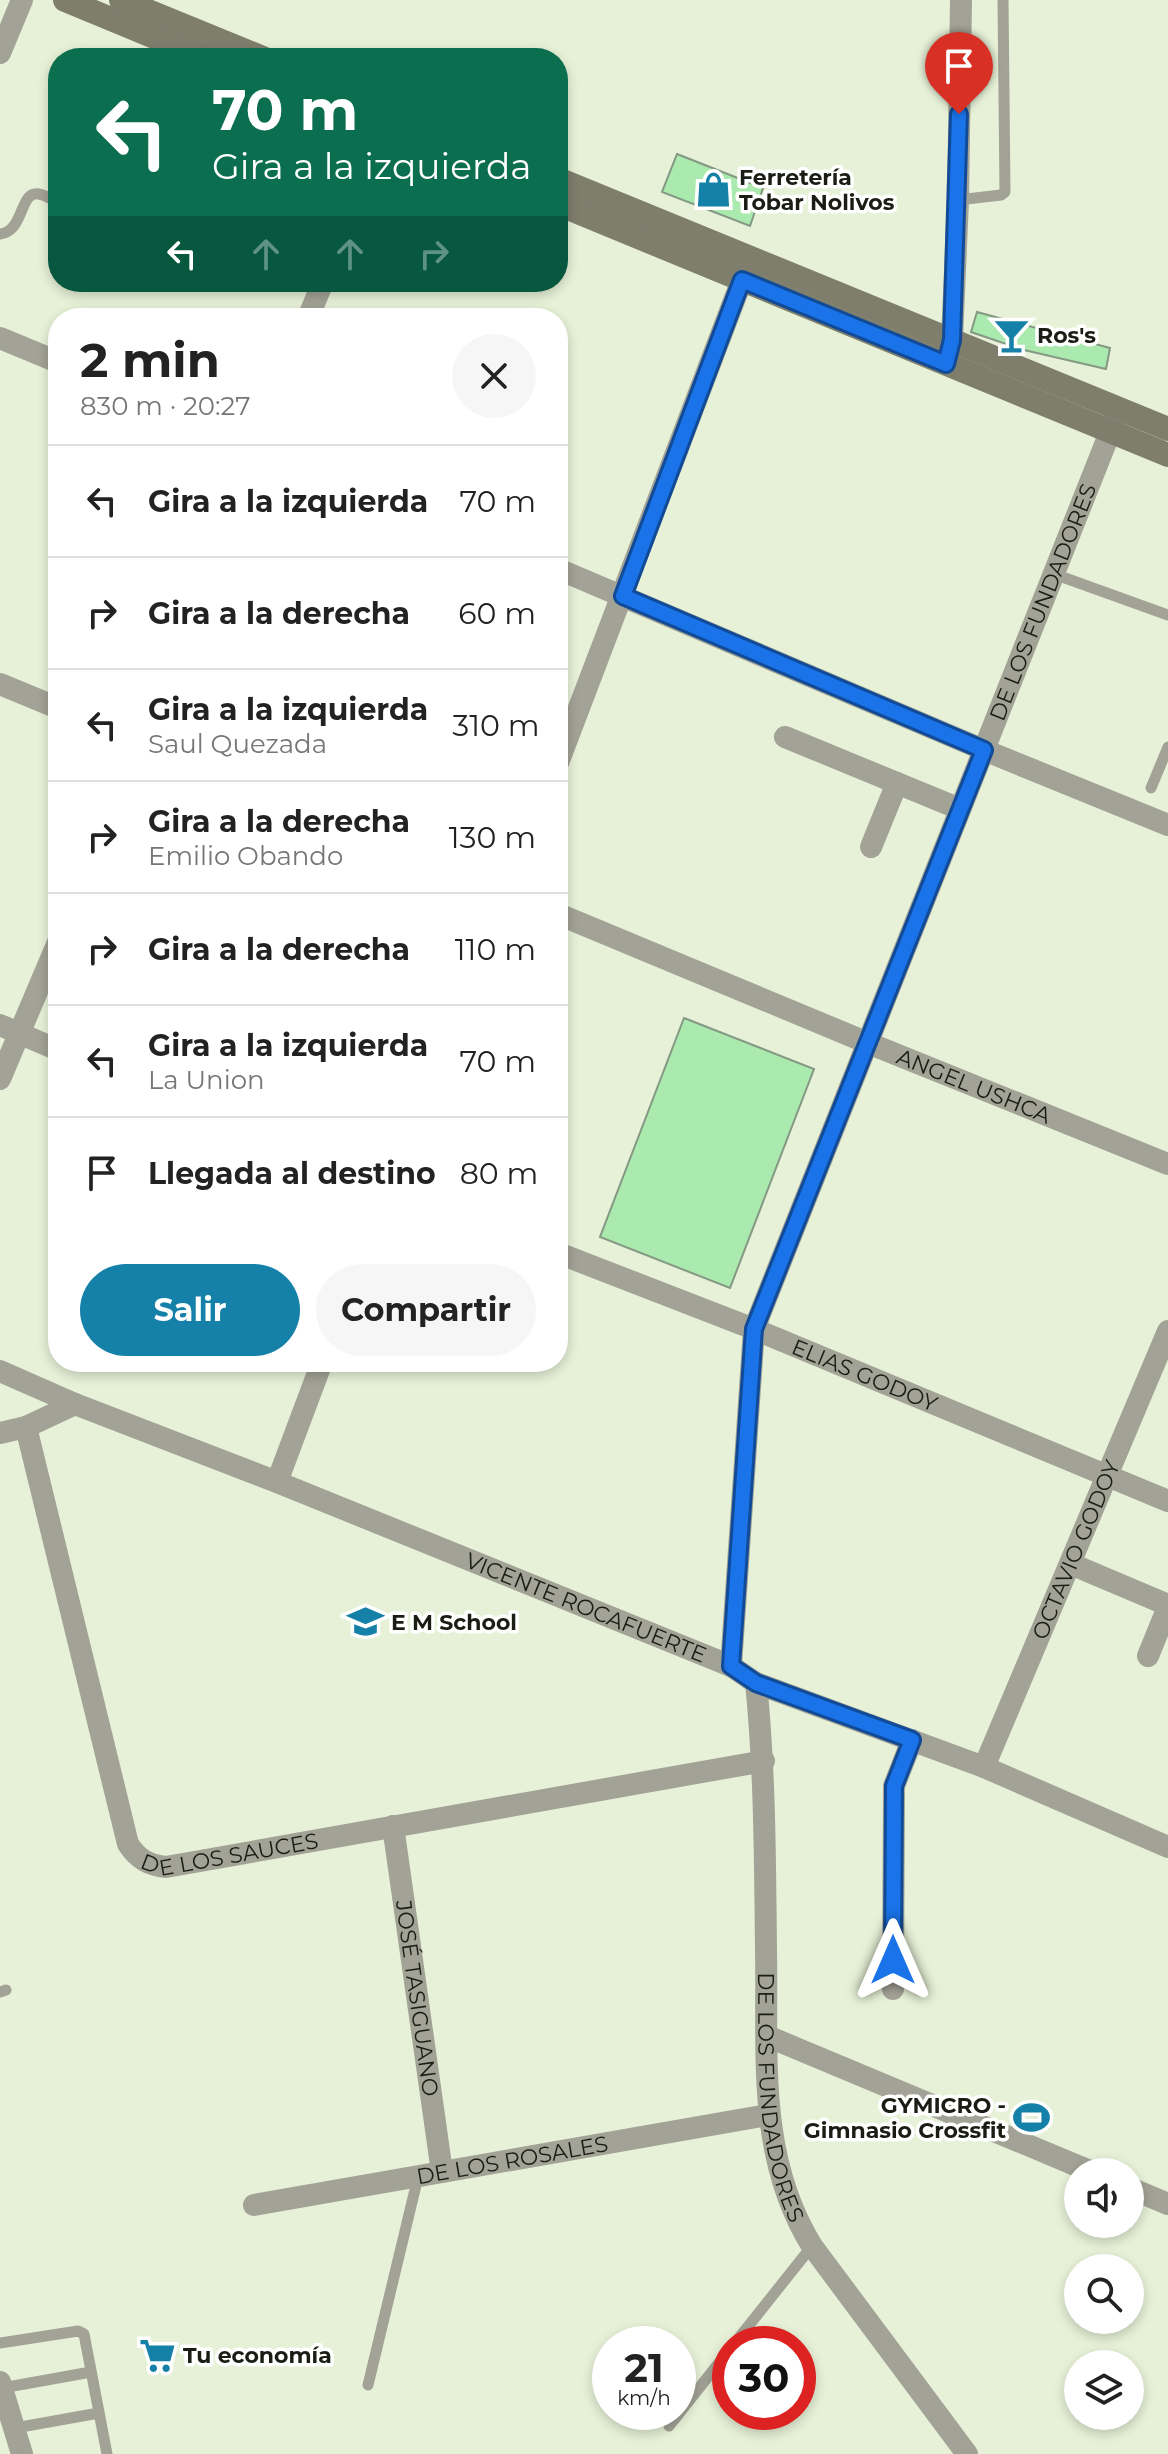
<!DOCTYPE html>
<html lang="es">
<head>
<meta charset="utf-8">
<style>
  body { margin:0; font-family:Montserrat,sans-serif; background:#f6f6f6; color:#222; height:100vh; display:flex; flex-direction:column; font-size:30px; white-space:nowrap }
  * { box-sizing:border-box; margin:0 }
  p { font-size:26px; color:#767676 }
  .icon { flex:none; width:44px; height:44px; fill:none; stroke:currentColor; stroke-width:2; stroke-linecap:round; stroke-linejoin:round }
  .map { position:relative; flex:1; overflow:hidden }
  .details { position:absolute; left:48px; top:308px; width:520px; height:1064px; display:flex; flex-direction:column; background:#fff; border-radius:32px; box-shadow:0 4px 12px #0003 }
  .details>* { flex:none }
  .top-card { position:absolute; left:48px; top:48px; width:520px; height:244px; border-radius:32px; box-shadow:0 4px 12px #0003; background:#0b6e4f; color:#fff; overflow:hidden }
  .fabs { position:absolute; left:1064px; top:2158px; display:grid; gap:16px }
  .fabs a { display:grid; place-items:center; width:80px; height:80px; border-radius:50%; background:#fff; box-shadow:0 4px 12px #0003; font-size:40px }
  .speed { position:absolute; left:592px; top:2326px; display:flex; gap:16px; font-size:40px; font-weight:700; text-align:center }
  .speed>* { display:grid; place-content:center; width:104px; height:104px; border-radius:50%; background:#fff; box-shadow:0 4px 12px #0003; line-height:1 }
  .speed small { font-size:20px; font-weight:400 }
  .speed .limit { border:12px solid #d22; background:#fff; color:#111 }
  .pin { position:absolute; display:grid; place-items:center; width:68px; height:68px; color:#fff; margin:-82px -34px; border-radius:50% 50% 50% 0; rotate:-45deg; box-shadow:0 0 8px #0007 }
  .pin .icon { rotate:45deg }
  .me { position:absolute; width:88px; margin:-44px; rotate:0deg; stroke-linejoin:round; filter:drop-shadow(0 0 6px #0008) }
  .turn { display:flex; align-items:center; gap:28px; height:168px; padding:0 32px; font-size:36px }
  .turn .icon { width:104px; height:104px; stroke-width:2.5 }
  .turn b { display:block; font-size:56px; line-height:68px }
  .lanes { display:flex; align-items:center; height:76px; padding:0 32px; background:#0003; justify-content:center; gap:40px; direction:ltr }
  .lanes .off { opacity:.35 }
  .round { display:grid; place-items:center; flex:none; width:84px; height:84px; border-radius:42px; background:#f6f6f6 }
  .head { display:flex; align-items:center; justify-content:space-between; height:136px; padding:0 32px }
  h1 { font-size:48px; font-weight:700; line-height:60px }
  .button { display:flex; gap:16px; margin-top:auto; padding:16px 32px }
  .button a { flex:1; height:92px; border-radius:48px; background:#1581a9; color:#fff; font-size:32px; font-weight:700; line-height:92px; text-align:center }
  .button a+a { background:#f6f6f6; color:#222 }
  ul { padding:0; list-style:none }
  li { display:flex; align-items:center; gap:24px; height:112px; padding:0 32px; border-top:2px solid #e0e0e0 }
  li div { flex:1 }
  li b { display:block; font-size:30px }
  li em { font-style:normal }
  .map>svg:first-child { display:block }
</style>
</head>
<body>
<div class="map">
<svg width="1168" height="2454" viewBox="0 0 1168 2454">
  <rect width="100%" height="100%" fill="#e7f1d7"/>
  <!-- building -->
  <g fill="#abeaaf" stroke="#849884" stroke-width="2">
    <path d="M677,154L763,188L750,226L662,192Z"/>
    <path d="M977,312L1110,348L1106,369L1024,350L971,332Z"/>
    <path d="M684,1018L814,1069L730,1288L600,1237Z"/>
  </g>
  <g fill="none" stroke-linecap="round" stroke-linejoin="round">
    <!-- lane -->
    <g stroke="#a2a296" stroke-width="11">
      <path d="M958,200L1001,195L1005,192L1003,0"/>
      <path d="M0,234C25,231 19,190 39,194C45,195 53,200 58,203"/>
      <path d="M1054,574L1168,615"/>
      <path d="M1151,788L1168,747"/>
      <path d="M0,1992L6,1990"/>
      <path d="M0,2343L78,2331L84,2334L107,2454"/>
      <path d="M734,2344L812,2246"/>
      <path d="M368,2385L418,2177"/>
      <path d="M2,2388L91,2372"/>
      <path d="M669,2426L730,2349"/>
      <path d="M15,2428L99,2413"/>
    </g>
    <!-- street -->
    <g stroke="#a2a296" stroke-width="22">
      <path d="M0,53L22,0"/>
      <path d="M308,318L323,282"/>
      <path d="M0,338L58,362"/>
      <path d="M948,354L952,340L958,200L961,0"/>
      <path d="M558,569L984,750L1168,825"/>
      <path d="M0,684L58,708"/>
      <path d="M785,737L960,809"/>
      <path d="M558,763L748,264"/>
      <path d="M871,847L897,783"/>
      <path id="s1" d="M558,914L868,1043L1168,1164"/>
      <path d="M0,1025L58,1050"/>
      <path d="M0,1079L58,942"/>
      <path id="s2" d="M558,1253L754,1329L1168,1501"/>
      <path id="s3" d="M0,1371L75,1404L277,1482L731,1666L756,1683L984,1767L1168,1847"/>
      <path id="s4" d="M26,1427L128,1844C138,1859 148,1865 166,1867L764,1761"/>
      <path d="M0,1433L26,1427L75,1404"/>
      <path d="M277,1482L322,1362"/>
      <path d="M1071,1564L1168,1605"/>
      <path d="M1148,1656L1168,1607"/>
      <path id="s5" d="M731,1666L754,1329L1116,417"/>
      <path id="s6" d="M756,1683C765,1772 765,1861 766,1951C768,2052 756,2156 812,2246L967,2454"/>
      <path id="s7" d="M984,1767L1168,1331"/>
      <path id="s8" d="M393,1826L442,2172"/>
      <path d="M893,1989L894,1786L912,1740"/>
      <path d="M767,2036L1092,2172"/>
      <path d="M1130,2188L1168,2204"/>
      <path id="s9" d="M254,2205L768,2115"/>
      <path d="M0,2382L22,2454"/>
    </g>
    <!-- secondary -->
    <g stroke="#7f7e6d" stroke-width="24">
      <path d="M65,0L205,58"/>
      <path d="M121,0L263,58"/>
      <path d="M558,179L1168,429"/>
      <path d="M558,204L1168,455"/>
    </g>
  </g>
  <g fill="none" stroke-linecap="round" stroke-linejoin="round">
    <defs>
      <path id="route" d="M893,1960L894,1786L912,1740L756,1683L731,1666L754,1329L984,750L623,596L742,280L946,364L952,340L959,114"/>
    </defs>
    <!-- route casing -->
    <use href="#route" stroke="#114b97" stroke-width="20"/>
    <!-- route -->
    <use href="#route" stroke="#1a73e8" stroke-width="14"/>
  </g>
  <!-- icons -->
  <defs>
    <symbol id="shop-bare" viewBox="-9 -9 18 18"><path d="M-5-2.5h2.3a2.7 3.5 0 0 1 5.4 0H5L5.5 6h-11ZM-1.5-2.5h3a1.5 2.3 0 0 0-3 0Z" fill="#1581a9" stroke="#fff" stroke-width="2.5" paint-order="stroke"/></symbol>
    <symbol id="bar-bare" viewBox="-9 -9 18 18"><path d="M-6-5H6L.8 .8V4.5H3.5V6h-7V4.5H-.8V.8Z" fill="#1581a9" stroke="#fff" stroke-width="2.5" paint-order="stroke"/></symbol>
    <symbol id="school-bare" viewBox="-9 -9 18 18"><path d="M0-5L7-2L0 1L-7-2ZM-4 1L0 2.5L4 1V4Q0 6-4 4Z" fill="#1581a9" stroke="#fff" stroke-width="2.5" paint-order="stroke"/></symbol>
    <symbol id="stadium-bare" viewBox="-9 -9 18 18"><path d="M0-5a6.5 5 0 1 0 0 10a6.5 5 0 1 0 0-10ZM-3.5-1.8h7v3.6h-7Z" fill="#1581a9" stroke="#fff" stroke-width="2.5" paint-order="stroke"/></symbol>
    <symbol id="supermarket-bare" viewBox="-9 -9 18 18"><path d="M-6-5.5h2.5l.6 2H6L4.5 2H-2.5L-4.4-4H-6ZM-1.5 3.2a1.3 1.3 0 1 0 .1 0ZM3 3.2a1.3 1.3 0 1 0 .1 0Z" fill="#1581a9" stroke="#fff" stroke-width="2.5" paint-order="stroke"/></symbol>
  </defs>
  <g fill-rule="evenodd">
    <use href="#shop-bare" x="688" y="164" width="51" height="51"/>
    <use href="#bar-bare" x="986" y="310" width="51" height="51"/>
    <use href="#school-bare" x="340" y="1596" width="51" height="51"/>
    <use href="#stadium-bare" x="1006" y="2092" width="51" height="51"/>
    <use href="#supermarket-bare" x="132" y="2330" width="51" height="51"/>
  </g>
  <g text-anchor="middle" stroke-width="7" stroke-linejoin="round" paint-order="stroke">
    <!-- poi labels -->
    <g font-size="22" font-weight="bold" fill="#191d13" stroke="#fff" text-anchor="start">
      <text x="739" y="185">Ferretería<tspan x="739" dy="25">Tobar Nolivos</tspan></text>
      <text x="1037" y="343">Ros's</text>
      <text x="391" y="1630">E M School</text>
      <text x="1006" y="2113" text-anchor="end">GYMICRO -<tspan x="1006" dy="25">Gimnasio Crossfit</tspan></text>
      <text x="183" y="2363">Tu economía</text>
    </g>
    <!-- street labels -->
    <g font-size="22" fill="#191d13" stroke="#fff">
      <text dy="8" stroke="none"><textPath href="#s5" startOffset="1120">DE LOS FUNDADORES</textPath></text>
      <text dy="8" stroke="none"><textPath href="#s1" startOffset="450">ANGEL USHCA</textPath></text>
      <text dy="8" stroke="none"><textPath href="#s2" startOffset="330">ELIAS GODOY</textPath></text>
      <text dy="8" stroke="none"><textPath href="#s7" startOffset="236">OCTAVIO GODOY</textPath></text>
      <text dy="8" stroke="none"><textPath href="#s3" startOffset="632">VICENTE ROCAFUERTE</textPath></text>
      <text dy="8" stroke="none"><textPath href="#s4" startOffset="540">DE LOS SAUCES</textPath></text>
      <text dy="8" stroke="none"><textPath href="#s8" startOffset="174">JOSÉ TASIGUANO</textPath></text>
      <text dy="8" stroke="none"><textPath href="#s6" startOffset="416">DE LOS FUNDADORES</textPath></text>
      <text dy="8" stroke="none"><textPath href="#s9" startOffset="262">DE LOS ROSALES</textPath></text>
    </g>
  </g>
</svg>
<div class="fabs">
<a><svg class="icon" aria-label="sound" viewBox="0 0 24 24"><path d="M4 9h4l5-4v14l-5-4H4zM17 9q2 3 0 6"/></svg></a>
<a><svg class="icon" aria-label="search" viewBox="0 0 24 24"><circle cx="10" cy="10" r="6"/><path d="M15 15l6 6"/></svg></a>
<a><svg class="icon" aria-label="layers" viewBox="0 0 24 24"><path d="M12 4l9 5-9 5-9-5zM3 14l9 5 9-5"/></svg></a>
</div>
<div class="speed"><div>21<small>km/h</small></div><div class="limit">30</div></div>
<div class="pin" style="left:959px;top:114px;background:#d93025"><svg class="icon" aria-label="arrive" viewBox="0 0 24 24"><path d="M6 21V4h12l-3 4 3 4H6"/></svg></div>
<svg class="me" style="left:893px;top:1960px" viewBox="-20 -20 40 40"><path d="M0-17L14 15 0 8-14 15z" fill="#1a73e8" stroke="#fff" stroke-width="4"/></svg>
<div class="top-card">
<div class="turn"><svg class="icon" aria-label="left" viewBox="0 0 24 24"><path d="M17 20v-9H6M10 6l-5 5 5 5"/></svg><div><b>70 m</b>Gira a la izquierda</div></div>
<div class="lanes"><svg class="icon" aria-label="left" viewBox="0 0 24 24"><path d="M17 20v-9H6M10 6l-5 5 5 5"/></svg><svg class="icon off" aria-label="ahead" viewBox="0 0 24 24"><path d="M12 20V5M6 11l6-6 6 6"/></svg><svg class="icon off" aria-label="ahead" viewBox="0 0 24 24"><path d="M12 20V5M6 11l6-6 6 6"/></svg><svg class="icon off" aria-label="right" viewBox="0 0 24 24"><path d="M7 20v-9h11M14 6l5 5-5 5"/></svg></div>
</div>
<section class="details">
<div class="head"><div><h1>2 min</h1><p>830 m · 20:27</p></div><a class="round"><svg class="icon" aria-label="close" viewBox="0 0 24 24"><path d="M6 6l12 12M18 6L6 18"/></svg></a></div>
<ul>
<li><svg class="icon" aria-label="left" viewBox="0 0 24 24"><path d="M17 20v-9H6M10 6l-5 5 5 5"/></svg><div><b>Gira a la izquierda</b></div><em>70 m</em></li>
<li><svg class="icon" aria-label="right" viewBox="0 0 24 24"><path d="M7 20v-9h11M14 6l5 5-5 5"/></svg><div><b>Gira a la derecha</b></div><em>60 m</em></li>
<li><svg class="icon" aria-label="left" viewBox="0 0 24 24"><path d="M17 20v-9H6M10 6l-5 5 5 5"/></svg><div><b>Gira a la izquierda</b><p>Saul Quezada</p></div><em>310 m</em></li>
<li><svg class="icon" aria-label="right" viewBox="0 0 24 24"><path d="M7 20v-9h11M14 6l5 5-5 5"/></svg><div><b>Gira a la derecha</b><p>Emilio Obando</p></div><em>130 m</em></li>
<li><svg class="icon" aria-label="right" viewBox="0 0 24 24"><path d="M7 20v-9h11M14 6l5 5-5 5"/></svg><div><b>Gira a la derecha</b></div><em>110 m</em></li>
<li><svg class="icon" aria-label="left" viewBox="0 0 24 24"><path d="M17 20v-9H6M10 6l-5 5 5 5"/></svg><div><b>Gira a la izquierda</b><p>La Union</p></div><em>70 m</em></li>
<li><svg class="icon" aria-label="arrive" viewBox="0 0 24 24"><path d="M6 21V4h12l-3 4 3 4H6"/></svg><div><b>Llegada al destino</b></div><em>80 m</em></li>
</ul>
<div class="button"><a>Salir</a><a>Compartir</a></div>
</section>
</div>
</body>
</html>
